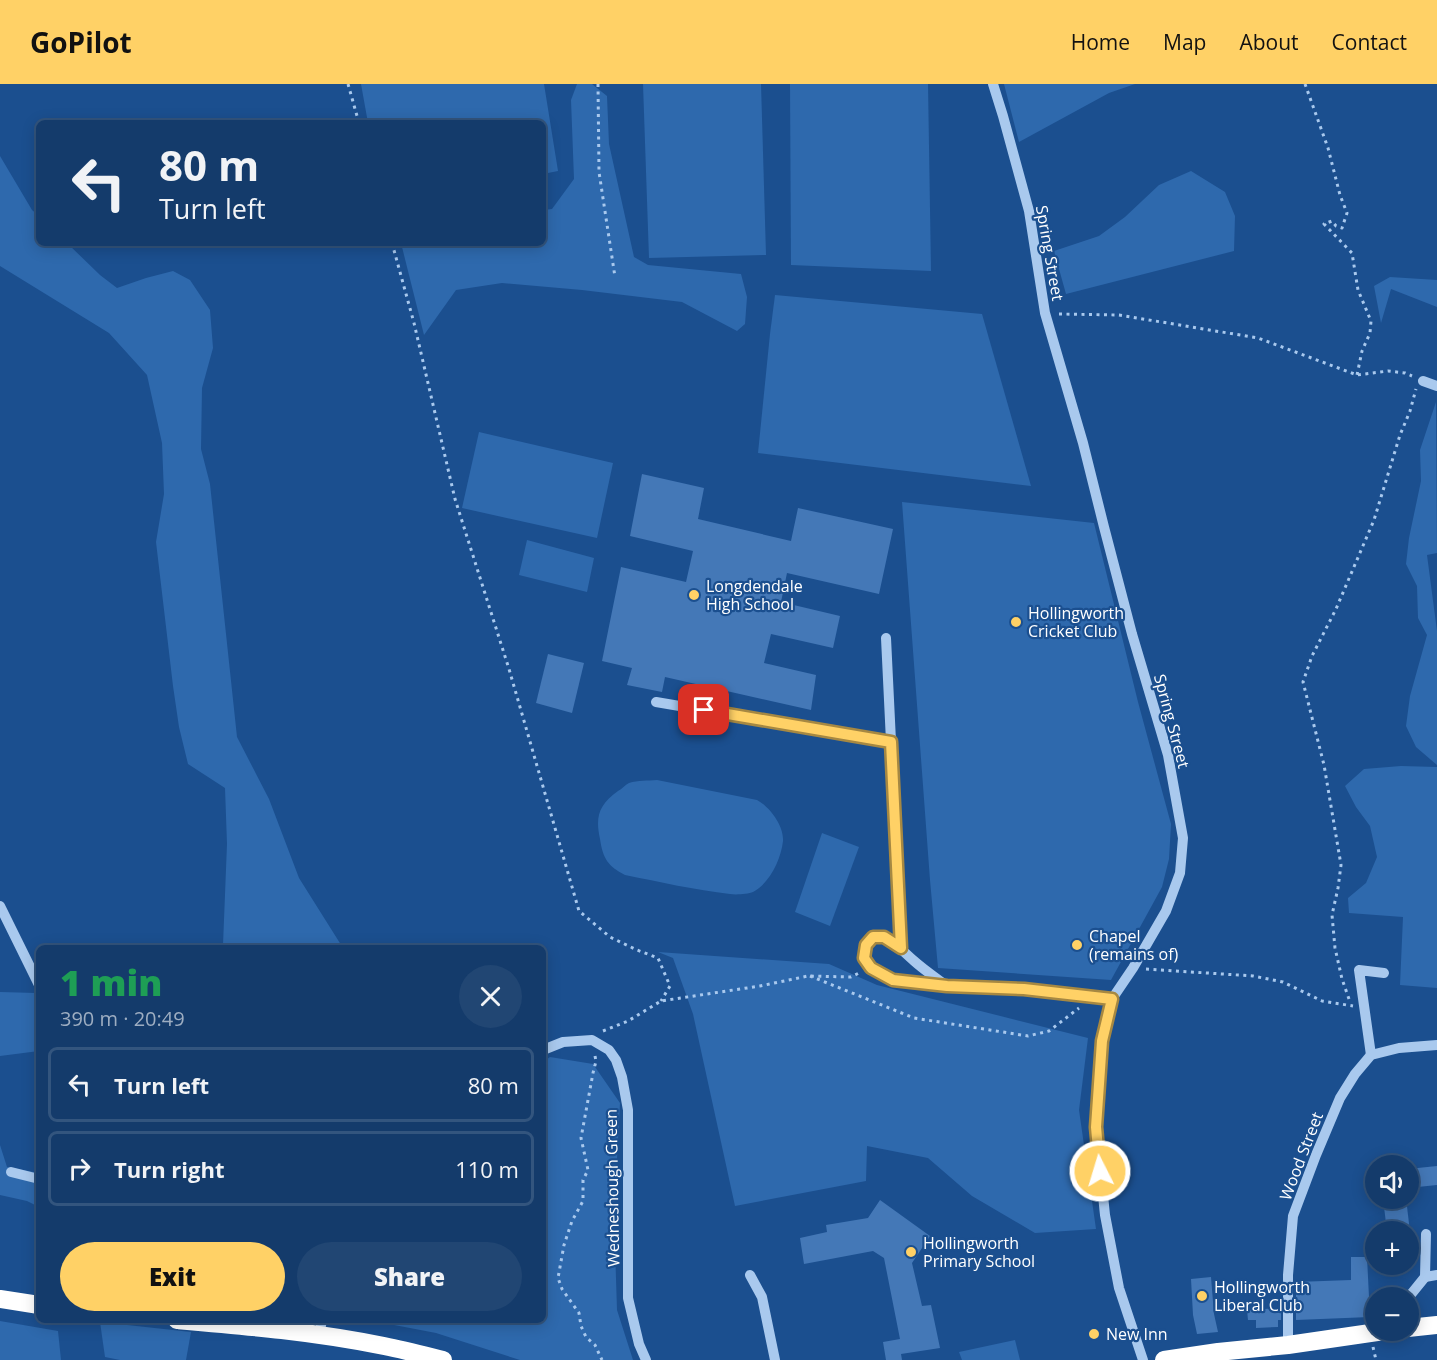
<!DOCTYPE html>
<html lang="en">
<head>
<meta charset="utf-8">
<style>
  body { margin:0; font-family:"Open Sans",sans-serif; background:#214673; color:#f1f3f6; height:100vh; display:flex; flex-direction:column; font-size:22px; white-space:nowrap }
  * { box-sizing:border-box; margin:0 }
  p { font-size:20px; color:#9dadc1 }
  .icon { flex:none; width:33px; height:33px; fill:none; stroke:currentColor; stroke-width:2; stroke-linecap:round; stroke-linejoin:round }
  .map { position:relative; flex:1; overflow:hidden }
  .panel { position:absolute; left:36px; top:861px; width:510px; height:378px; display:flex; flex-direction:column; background:#143b6b; border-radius:9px; box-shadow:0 3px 15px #0003,0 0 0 2px #33557e }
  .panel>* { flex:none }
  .banner { position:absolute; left:36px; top:36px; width:510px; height:126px; border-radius:9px; box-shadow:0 3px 15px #0003,0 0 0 2px #33557e; background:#143b6b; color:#f1f3f6; overflow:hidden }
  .controls { position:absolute; left:1365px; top:1071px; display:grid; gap:12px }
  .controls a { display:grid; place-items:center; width:54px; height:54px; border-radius:50%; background:#143b6b; box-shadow:0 3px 15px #0003,0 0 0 2px #33557e; font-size:30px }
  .pin { position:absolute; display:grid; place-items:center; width:51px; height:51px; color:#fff; margin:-26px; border-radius:12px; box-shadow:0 3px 9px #0006 }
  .me { position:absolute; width:66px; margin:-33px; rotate:355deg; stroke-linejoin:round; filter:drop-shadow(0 0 4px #0008) }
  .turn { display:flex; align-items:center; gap:21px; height:126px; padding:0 24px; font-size:27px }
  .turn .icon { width:78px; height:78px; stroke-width:2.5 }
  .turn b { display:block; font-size:42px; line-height:51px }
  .round { display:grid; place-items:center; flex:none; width:63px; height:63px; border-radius:32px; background:#214673 }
  .head { display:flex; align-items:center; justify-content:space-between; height:102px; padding:0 24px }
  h1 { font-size:36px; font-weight:800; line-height:45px; color:#1e9e55 }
  .button { display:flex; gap:12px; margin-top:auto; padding:12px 24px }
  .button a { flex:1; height:69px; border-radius:36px; background:#ffd166; color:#111; font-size:24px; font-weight:800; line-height:69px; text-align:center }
  .button a+a { background:#214673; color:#f1f3f6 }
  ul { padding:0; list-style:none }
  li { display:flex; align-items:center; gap:18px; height:75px; margin:0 12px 9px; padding:0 12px; border:3px solid #33557e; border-radius:9px }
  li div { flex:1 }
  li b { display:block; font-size:22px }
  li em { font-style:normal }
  header { display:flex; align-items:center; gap:36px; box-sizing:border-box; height:84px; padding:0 30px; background:#ffd166; color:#111 }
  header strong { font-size:28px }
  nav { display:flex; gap:33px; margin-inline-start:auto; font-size:21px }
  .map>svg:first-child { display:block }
</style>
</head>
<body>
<header>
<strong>GoPilot</strong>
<nav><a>Home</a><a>Map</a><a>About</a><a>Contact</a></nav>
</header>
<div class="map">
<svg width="1437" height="1276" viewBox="0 0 1437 1276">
  <rect width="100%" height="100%" fill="#1b4f8f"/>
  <!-- green -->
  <g fill="#2e69ad">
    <path d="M361,0H544L558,87L543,90V39H368Z"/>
    <path d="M577,0H592L607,12L609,60L634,173L648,181L741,190L747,213L745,240L737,247L682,218L582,206L502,199L456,206L424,251L401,159H543V126L552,125L574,95L571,16Z"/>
    <path d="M643,0H761L766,171L649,174Z"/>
    <path d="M790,0H928L931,187L791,181Z"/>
    <path d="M1004,0H1135L1109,9L1019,58Z"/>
    <path d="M0,72L32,126L39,132V159H67L100,191L117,204L146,194L173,187L190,196L210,226L213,264L202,304L201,365L210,400L237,653L269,715L299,794L343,864H224L223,861L227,760L225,704L188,680L179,643L173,602L156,458L164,410L162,359L147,291L109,249L0,182Z"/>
    <path d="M1191,87L1225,108L1235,132L1234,167L1066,210L1054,167L1099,152L1125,133L1159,101Z"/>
    <path d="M1390,193L1437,196V223L1391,205L1381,239L1374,202Z"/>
    <path d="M775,211L982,230L1031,402L758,369L770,250Z"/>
    <path d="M1436,318L1437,469L1427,471L1437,547V681L1416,663L1406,642L1410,612L1427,551L1418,534L1417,502L1406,480L1409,454L1421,397L1420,366Z"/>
    <path d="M479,348L613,379L597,454L462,424Z"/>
    <path d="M902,418L1094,439L1138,618L1171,740L1169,775L1162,803L1111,896L938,884L930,796Z"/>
    <path d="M527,456L594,474L587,508L519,491Z"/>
    <path d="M1401,682L1437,683V904L1400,901L1403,833L1349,829L1348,814L1366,799L1377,773L1370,742L1356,723L1345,702L1364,685Z"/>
    <path d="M657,696L757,716C770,723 784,742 783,757C781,775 770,799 753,808C748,810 736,811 730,810C695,806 660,798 625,791C608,782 603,775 600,755C595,732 599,721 618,707C622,705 625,701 629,699C638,696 648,697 657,696Z"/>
    <path d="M822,749L859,763L830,842L795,828Z"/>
    <path d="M658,868L829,880L877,901L1088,954L1079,1026L1096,1145L1035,1149L972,1112L928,1074L867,1062L866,1097L735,1122L693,930L673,874Z"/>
    <path d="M0,908L36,909L39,917V967L0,972Z"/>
    <path d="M550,973L593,980L620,1019L614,1131L617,1226L633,1276H520L436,1249L368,1236H543V978Z"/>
    <path d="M0,1061L7,1083L39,1089V1123L27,1117L0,1111Z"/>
    <path d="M0,1237L58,1247L61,1276H0Z"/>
    <path d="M100,1238L191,1248L186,1276H120L105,1273Z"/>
    <path d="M1015,1256L1020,1276H962L959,1268Z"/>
  </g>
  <!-- building -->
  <g fill="#4478b7">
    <path d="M642,390L704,404L698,435L791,457L798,424L893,445L879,510L787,489L781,518L840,532L833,564L771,550L764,579L816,591L811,626L665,593L662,608L627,601L632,584L602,577L621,483L686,498L693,467L630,452Z"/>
    <path d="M548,570L584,579L572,629L536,619Z"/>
    <path d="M1437,1082V1101L1408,1104V1085Z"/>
    <path d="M1383,1114H1406L1410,1148H1387Z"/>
    <path d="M880,1116L930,1152L912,1179L922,1222L931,1221L940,1264L901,1270L902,1276H886L883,1258L900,1255L884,1174L873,1167L804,1180L800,1154L827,1148L826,1141L868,1134Z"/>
    <path d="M1351,1173H1367L1370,1233L1296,1236V1198L1351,1196Z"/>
    <path d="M1211,1193L1214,1230L1218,1248L1197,1250L1193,1231L1191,1195Z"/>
    <path d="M1281,1224V1236H1278V1243L1256,1244V1236H1248L1247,1226Z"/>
  </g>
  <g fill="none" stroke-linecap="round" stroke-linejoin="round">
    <!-- path -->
    <g stroke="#a9c9ee" stroke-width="3" stroke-dasharray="3 4.5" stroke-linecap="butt">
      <path d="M348,0L359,39"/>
      <path d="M598,0L599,88L615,193"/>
      <path d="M1305,0L1328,64L1340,111L1347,129L1342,144L1336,142L1332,137L1324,140L1352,169L1358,206L1371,237L1370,249L1362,267L1357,291"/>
      <path d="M392,159L414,239L455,415L509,585L579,827L610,853L637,866L658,874L670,902L661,917"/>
      <path d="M1059,230L1119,231L1258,254L1357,291L1388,287L1405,289L1412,292"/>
      <path d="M1146,885L1253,892L1283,898L1322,917L1353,922"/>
      <path d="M810,892L914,934L1028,952L1049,947L1079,924"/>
      <path d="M1349,915L1342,895L1335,864L1332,831L1338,804L1341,781L1324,681L1303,598L1312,572L1336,525L1374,436L1400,351L1410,327L1416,305"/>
      <path d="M603,947L628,937L661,917L760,902L808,892L851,893L861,888"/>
      <path d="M595,972L596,977L593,989L581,1054L588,1086L583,1096V1117L572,1137L564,1161L558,1194L562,1205L579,1229L581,1242L586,1253L595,1261L602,1276"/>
      <path d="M1373,1263L1376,1276"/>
    </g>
    <!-- minor -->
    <g stroke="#a9c9ee" stroke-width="10">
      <path d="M993,0L1003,32L1029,127L1045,229L1083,359L1104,443L1132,550L1168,671L1183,754L1180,789L1166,827L1133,884L1112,915L1102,957L1096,1043L1105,1131L1119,1204L1143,1276"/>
      <path d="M1423,297L1437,302"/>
      <path d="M886,554L901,864"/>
      <path d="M656,618L891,658"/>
      <path d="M0,822L39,901"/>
      <path d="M947,902C936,894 924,886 913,876C899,864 893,854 873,853L866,861L864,874L871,884L893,896L947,902L1024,905L1112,915"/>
      <path d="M543,966L563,958L592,956L609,966L616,976L622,993L628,1026V1214L639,1260L646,1276"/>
      <path d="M1371,971L1359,886L1384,889"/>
      <path d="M11,1088L39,1095"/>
      <path d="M750,1191L762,1213L775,1276"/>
      <path d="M1425,1193L1437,1191"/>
      <path d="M1408,1214L1425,1193L1426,1150"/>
      <path d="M319,1252L322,1236"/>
      <path d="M1288,1261V1191L1293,1132L1316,1071L1340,1014L1355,990L1371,971L1399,964L1437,961"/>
    </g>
    <!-- highway -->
    <g stroke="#fff" stroke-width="18">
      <path d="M0,1215L39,1221"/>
      <path d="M177,1236C246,1242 316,1248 384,1262C404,1266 423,1271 443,1276"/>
      <path d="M1408,1244L1437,1241"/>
      <path d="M1164,1276L1218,1268L1288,1261L1391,1246"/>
    </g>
  </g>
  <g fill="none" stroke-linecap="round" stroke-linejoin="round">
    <defs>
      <path id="route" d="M704,626L891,658L901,864L884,853H873L866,861L864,874L871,884L893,896L947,902L1024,905L1112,915L1102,957L1096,1043L1100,1087"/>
    </defs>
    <!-- route casing -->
    <use href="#route" stroke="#a68842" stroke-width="15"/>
    <!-- route -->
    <use href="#route" stroke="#ffd166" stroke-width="10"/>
  </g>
  <!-- markers -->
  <g fill="#ffd166" stroke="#1b4f8f" stroke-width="2">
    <circle cx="694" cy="511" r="6"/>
    <circle cx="1016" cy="538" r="6"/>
    <circle cx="1077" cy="861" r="6"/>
    <circle cx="911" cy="1168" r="6"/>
    <circle cx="1202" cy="1212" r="6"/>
    <circle cx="1094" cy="1250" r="6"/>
  </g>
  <g text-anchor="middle" stroke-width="4.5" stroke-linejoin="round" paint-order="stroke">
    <!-- street labels -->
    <g font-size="16" fill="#fff" stroke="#1b4f8f">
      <text transform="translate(1050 169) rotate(80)" y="6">Spring Street</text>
      <text transform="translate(1172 637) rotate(75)" y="6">Spring Street</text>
      <text transform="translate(1301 1072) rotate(-69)" y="6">Wood Street</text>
      <text transform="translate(612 1104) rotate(-91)" y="6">Wedneshough Green</text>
    </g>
    <!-- poi labels -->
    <g font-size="16" fill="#fff" stroke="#1b4f8f" text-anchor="start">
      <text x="706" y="508">Longdendale<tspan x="706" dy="18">High School</tspan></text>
      <text x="1028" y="535">Hollingworth<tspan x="1028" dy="18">Cricket Club</tspan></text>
      <text x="1089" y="858">Chapel<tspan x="1089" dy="18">(remains of)</tspan></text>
      <text x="923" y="1165">Hollingworth<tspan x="923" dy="18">Primary School</tspan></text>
      <text x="1214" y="1209">Hollingworth<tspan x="1214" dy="18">Liberal Club</tspan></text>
      <text x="1106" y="1256">New Inn</text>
    </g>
  </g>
</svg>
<div class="controls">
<a><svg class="icon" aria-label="sound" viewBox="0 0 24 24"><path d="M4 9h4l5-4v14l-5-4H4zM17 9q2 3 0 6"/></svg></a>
<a>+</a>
<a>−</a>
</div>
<div class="pin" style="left:704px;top:626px;background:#d93025"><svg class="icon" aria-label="arrive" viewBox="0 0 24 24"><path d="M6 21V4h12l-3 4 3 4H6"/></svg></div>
<svg class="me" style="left:1100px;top:1087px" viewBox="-20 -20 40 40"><circle r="17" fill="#ffd166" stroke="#fff" stroke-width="3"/><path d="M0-11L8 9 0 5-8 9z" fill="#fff"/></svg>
<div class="banner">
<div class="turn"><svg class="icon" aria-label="left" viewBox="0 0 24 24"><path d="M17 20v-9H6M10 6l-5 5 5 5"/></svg><div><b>80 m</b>Turn left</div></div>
</div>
<section class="panel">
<div class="head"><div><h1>1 min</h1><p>390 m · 20:49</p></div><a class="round"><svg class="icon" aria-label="close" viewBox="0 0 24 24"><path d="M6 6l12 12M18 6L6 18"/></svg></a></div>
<ul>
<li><svg class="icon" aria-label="left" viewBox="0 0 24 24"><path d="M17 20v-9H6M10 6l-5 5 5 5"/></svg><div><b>Turn left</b></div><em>80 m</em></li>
<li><svg class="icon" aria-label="right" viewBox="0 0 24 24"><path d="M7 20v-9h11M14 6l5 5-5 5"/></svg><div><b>Turn right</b></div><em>110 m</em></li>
</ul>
<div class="button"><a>Exit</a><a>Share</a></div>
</section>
</div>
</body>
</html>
